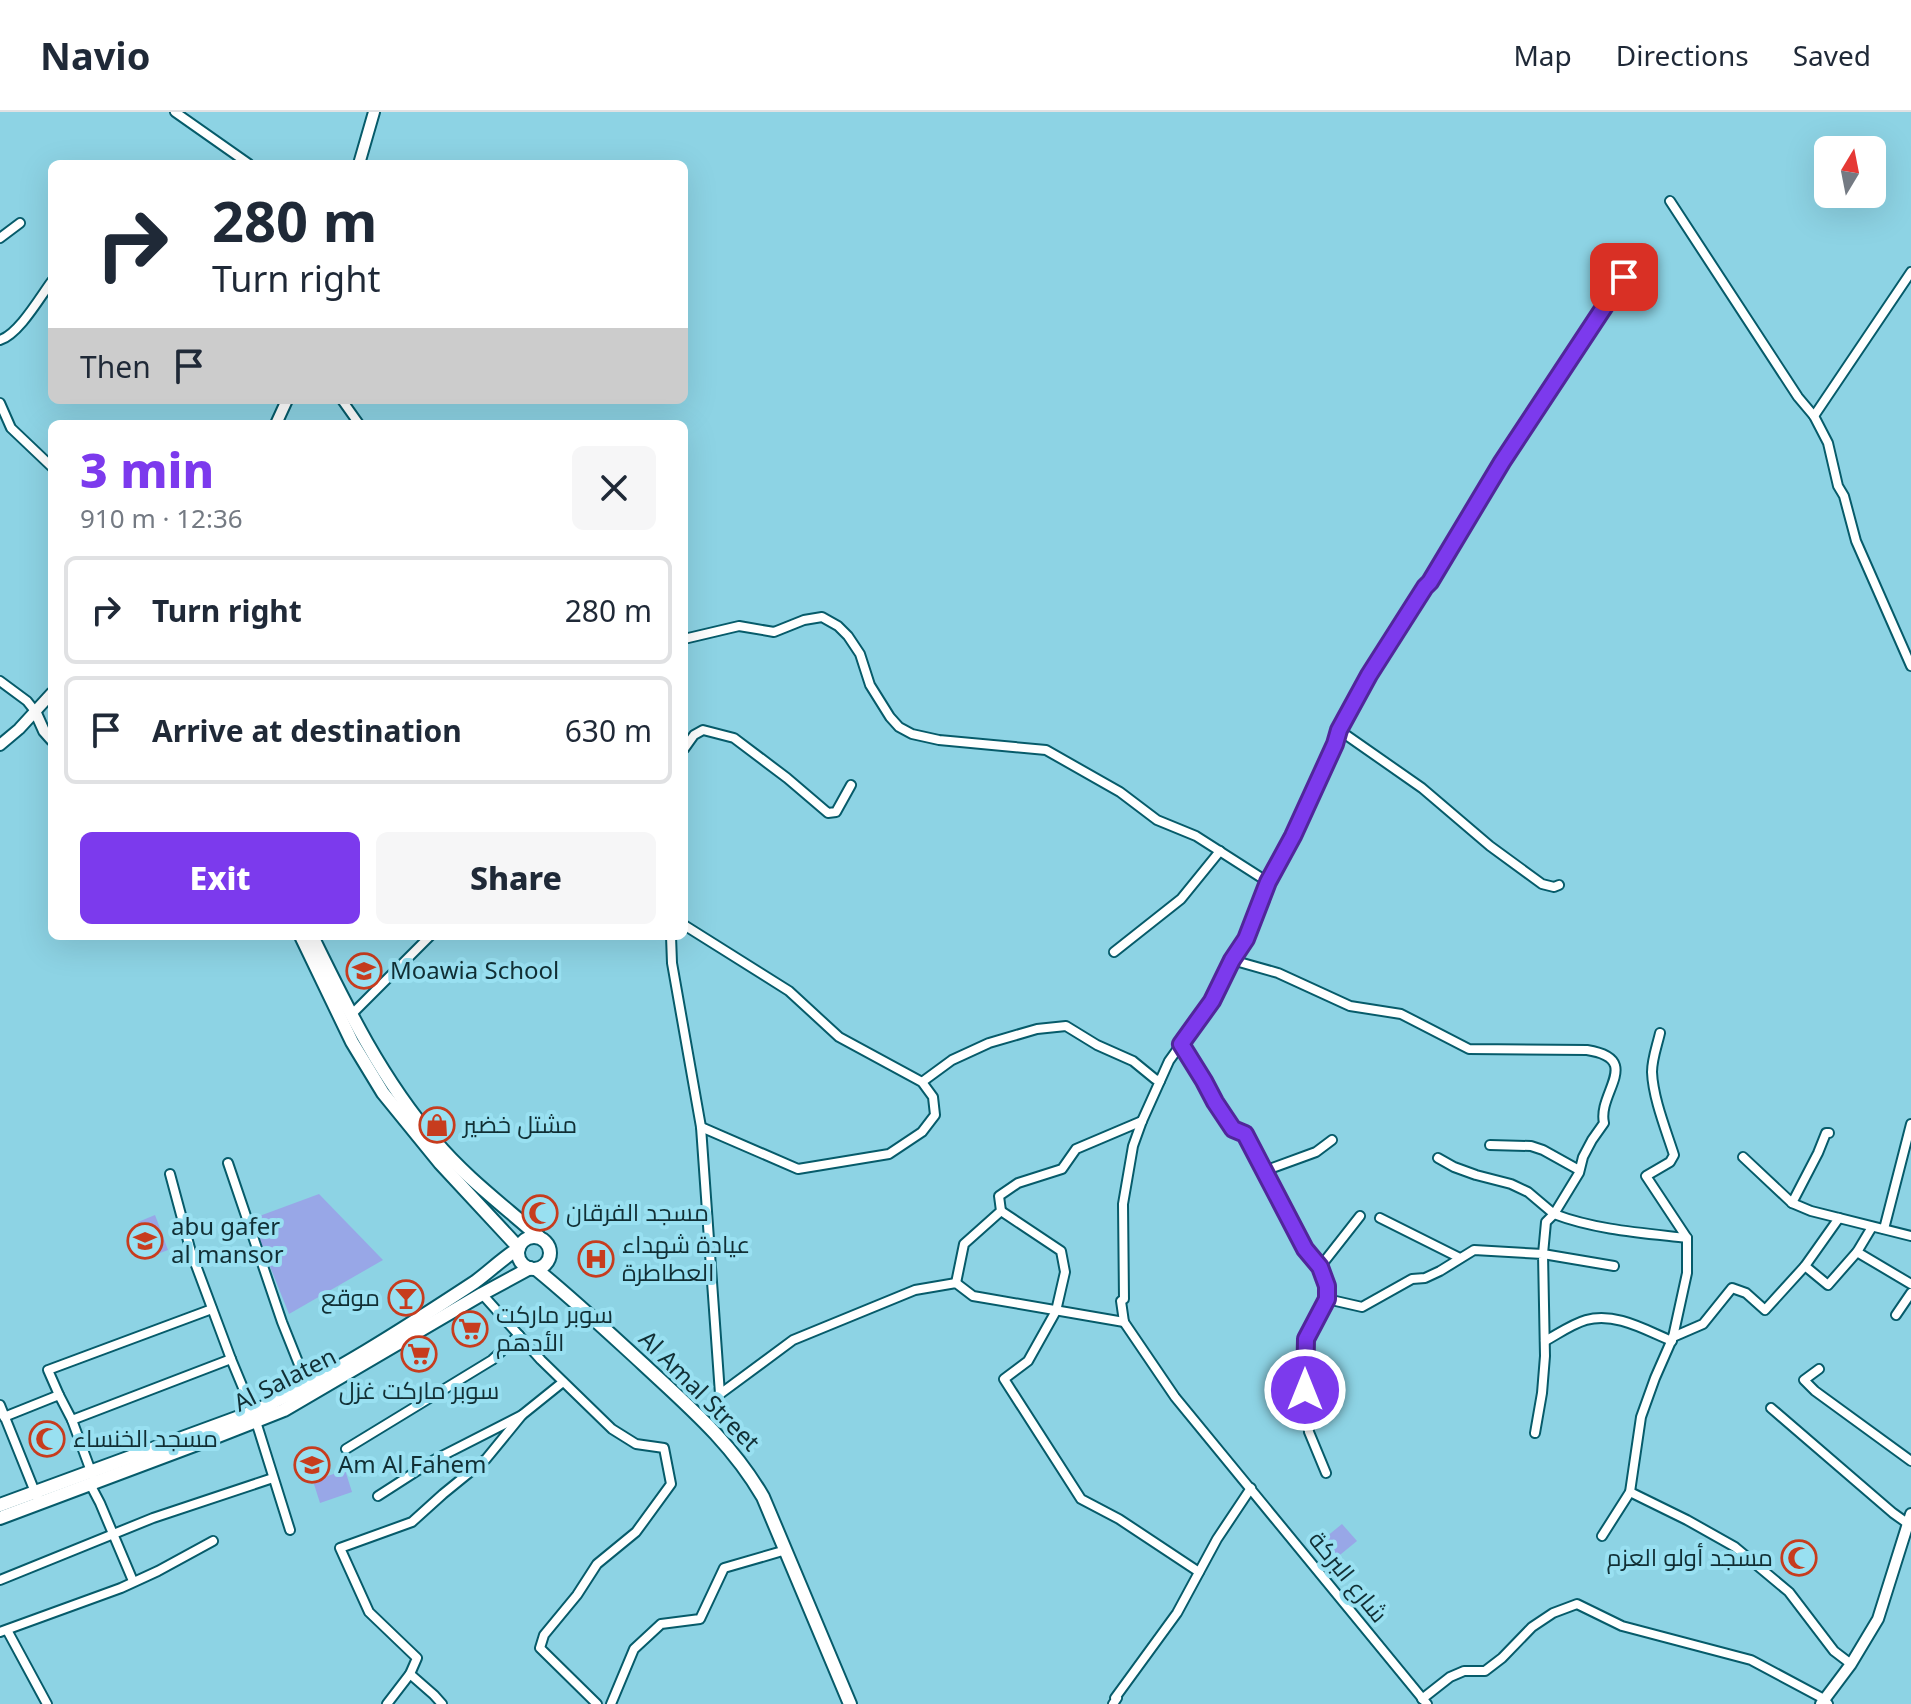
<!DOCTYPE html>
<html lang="en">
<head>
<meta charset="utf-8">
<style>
  body { margin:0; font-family:"Noto Sans",Cairo,sans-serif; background:#f6f6f7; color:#1f2937; height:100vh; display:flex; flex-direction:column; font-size:30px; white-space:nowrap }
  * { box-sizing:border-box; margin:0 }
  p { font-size:26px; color:#747a83 }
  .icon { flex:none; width:44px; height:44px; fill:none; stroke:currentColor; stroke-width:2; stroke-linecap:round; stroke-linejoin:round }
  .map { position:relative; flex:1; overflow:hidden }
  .side { position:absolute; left:48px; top:308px; width:640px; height:520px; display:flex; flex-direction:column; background:#fff; border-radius:12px; box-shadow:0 8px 32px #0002 }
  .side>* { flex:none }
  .banner { position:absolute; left:48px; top:48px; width:640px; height:244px; border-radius:12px; box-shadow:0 8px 32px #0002; background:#fff; color:#1f2937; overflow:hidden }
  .needle { width:52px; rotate:10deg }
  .controls { position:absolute; left:1814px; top:24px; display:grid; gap:16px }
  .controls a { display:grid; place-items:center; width:72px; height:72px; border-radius:12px; background:#fff; box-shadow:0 8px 32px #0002; font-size:40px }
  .pin { position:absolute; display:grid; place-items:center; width:68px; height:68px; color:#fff; margin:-34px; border-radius:16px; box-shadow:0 4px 12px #0006 }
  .me { position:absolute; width:88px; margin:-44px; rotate:0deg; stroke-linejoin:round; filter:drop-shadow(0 0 6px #0008) }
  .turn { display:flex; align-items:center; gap:28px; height:168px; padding:0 32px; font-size:36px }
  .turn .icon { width:104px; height:104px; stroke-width:2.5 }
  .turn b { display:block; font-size:56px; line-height:68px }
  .then { display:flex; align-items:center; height:76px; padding:0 32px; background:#0003; gap:16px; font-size:30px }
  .round { display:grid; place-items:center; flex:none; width:84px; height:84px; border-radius:12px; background:#f6f6f7 }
  .head { display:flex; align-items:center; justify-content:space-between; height:136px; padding:0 32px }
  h1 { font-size:48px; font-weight:800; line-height:60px; color:#7c3aed }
  .primary-button { display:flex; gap:16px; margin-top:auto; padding:16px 32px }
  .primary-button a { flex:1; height:92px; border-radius:12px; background:#7c3aed; color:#fff; font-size:32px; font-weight:800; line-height:92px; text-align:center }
  .primary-button a+a { background:#f6f6f7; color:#1f2937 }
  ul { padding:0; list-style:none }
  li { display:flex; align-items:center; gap:24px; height:108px; margin:0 16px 12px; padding:0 16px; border:4px solid #e0e1e3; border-radius:12px }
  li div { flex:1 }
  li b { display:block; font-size:30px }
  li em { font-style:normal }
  header { display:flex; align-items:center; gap:48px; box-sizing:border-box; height:112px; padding:0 40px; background:#fff; border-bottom:2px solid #e0e1e3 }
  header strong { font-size:38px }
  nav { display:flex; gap:44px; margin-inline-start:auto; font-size:28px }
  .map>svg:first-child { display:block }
</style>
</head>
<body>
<header>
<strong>Navio</strong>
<nav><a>Map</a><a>Directions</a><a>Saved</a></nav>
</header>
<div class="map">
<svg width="1911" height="1592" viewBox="0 0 1911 1592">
  <rect width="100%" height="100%" fill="#8dd3e4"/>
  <!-- green -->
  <g fill="#98a7e7">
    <path d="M319,1082L383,1148L289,1202L251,1107Z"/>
    <path d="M155,1103L168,1138L152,1144L138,1110Z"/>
    <path d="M345,1358L352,1380L320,1391L313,1369Z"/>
    <path d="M1342,1412L1357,1429L1330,1451L1315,1434Z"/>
  </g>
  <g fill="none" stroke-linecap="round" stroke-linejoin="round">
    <defs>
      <g id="minor">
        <path d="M175,0L249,52"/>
        <path d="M1670,89L1798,285L1814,304L1828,331L1838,374L1844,384L1856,429L1911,554"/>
        <path d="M0,126L20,111"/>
        <path d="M0,228C19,222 40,185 52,169"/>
        <path d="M342,288L359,312"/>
        <path d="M0,291L11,316L52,355"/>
        <path d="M1814,304L1911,160"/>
        <path d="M684,527L739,514L774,520L804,508L822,505L838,514L848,524L860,542L870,573L890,605L899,615L912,622L939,628L1046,638L1120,680L1157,708L1196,724L1268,770"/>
        <path d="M0,569L27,589L35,599"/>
        <path d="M1339,618L1422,676L1490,734L1542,772L1554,775L1559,773"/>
        <path d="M684,637L694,623L703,618L734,626L787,666L828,701L836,700L851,673"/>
        <path d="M684,813L789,879L839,925L922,970L933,985L935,1003L922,1020L889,1042L798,1057L701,1015"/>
        <path d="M671,824L672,851L701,1015L720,1282"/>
        <path d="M1114,840L1181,787L1220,739"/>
        <path d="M1232,848L1278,861L1350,894L1401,902L1469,937L1587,938C1644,947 1597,981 1604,1011L1592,1028L1583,1045L1579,1061L1554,1102L1528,1080L1511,1072L1476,1063L1454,1055L1438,1046"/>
        <path d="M351,903L430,824"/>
        <path d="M1181,932L1204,969L1215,990L1233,1017L1245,1022L1264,1059"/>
        <path d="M922,970L952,948L989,931L1037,917L1066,914L1097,933L1133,949L1155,967L1160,969"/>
        <path d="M1829,1021H1826L1818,1041L1792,1091L1811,1099L1911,1124"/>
        <path d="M1490,1033L1531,1034L1543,1038L1579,1058"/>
        <path d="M1743,1045L1792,1091"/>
        <path d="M228,1051L282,1210L308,1275"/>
        <path d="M170,1062L191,1140L231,1247L253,1300L290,1418"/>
        <path d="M1001,1099L1061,1139L1065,1160L1056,1199L1028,1249L1004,1267L1081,1387L1119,1407L1199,1460"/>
        <path d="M1380,1106L1460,1146"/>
        <path d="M1884,1117L1911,1012"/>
        <path d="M1857,1140L1911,1172"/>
        <path d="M1614,1154L1543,1142L1546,1110L1554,1102C1596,1118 1643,1121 1687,1126"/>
        <path d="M1805,1154L1828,1173L1857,1140L1872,1115"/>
        <path d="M1320,1155L1360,1104"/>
        <path d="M956,1171L964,1132L1001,1099L999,1084L1018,1071L1062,1057L1076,1037L1142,1009"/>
        <path d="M482,1182L541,1248L612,1317L636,1332L664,1336L671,1372L636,1420L597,1452L577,1483L544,1523L540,1536L597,1592"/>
        <path d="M1327,1187L1362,1195L1412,1167L1425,1166L1440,1159L1474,1138L1543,1142L1545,1244L1542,1281L1535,1321"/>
        <path d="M1896,1203L1911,1181"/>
        <path d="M1673,1225L1703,1212L1732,1176L1746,1181L1765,1198L1805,1154L1839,1106"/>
        <path d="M1545,1229C1558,1222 1572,1212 1586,1208C1616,1200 1645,1218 1672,1229"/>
        <path d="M1819,1257L1804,1268L1815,1279L1911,1349"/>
        <path d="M720,1282L793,1228L915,1178L956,1171L973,1184L1124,1210"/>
        <path d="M59,1283L48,1258L212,1197"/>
        <path d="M0,1293L37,1385"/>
        <path d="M1771,1296L1893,1401L1907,1411"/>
        <path d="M4,1305L59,1283L72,1308L92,1362"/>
        <path d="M72,1308L231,1247"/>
        <path d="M346,1337L492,1248L519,1223"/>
        <path d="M1326,1361L1309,1320L1305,1278L1306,1227L1327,1187V1174L1320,1155L1305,1137L1264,1059L1316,1040L1332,1028"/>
        <path d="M90,1372L100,1391L133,1469"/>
        <path d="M1630,1380L1687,1408L1735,1435L1789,1480L1834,1539L1851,1552"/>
        <path d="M378,1384L434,1348L522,1303L563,1270"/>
        <path d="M1602,1424L1630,1380L1641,1305L1655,1266L1673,1225L1687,1161V1126L1646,1064L1670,1050L1674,1043C1666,1018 1653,986 1652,960C1652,947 1657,934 1660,921"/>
        <path d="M0,1468L153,1406L273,1366"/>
        <path d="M7,1518L47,1592"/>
        <path d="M0,1520L121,1476L158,1459L213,1429"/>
        <path d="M410,1562L434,1583L442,1592"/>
        <path d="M1422,1587L1450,1565L1464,1559H1485L1502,1546L1532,1515L1553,1501L1577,1492L1622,1514L1751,1548L1824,1587L1828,1592"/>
        <path d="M387,1592L410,1562L417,1546L369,1500L340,1436L412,1410L443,1382L486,1347L522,1303"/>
        <path d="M611,1592L634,1537L661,1512L700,1507L724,1456L786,1438"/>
        <path d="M1113,1592L1117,1586H1115L1177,1501L1217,1427L1251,1376"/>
        <path d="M1427,1592L1175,1285L1124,1210L1121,1189L1124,1187L1123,1092L1133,1034L1142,1009L1169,949L1212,889L1232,848L1246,827L1268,770L1293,724L1335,632L1339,618L1369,563L1430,470L1502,350L1624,165"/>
      </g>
      <g id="tertiary">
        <path d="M359,52L374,0"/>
        <path d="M276,312L287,288"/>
        <path d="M35,599L44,619L52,628"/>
        <path d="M0,633L19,617L52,581"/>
        <path d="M1821,1592L1851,1552L1878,1507L1911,1402"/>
      </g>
      <g id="secondary">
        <path d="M312,824C347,896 382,968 435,1029C465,1065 504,1094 539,1125"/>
        <circle cx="534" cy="1141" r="16"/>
        <path d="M536,1157C573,1187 607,1219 643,1252C688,1294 731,1330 763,1385L850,1592"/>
        <path d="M0,1393L253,1300C329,1265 405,1216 475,1170C490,1159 503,1146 519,1136L440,1051L383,981L352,930L301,824"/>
        <path d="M0,1406L208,1328L284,1298L482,1182L530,1156"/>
      </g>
    </defs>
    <!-- minor casing -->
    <use href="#minor" stroke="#065b6a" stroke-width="12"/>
    <!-- tertiary casing -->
    <use href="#tertiary" stroke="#065b6a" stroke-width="14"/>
    <!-- secondary casing -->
    <use href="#secondary" stroke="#065b6a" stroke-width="16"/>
    <!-- minor -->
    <use href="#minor" stroke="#fff" stroke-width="8"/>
    <!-- tertiary -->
    <use href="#tertiary" stroke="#fff" stroke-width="10"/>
    <!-- secondary -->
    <use href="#secondary" stroke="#fff" stroke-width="12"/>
  </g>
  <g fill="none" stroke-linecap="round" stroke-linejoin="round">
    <defs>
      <path id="route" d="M1305,1278L1306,1227L1327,1187V1174L1320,1155L1305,1137L1245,1022L1233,1017L1215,990L1204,969L1181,932L1212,889L1232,848L1246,827L1268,770L1293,724L1335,632L1339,618L1369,563L1425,475L1430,470L1502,350L1624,165"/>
    </defs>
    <!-- route casing -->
    <use href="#route" stroke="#51269a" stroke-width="20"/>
    <!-- route -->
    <use href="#route" stroke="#7c3aed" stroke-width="14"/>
  </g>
  <!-- icons -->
  <defs>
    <symbol id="school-ring" viewBox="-11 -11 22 22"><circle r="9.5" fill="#99e0f1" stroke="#c73c1e" stroke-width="1.5"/><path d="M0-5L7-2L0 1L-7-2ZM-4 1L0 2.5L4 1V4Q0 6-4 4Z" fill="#c73c1e"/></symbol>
    <symbol id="shop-ring" viewBox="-11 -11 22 22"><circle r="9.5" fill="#99e0f1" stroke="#c73c1e" stroke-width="1.5"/><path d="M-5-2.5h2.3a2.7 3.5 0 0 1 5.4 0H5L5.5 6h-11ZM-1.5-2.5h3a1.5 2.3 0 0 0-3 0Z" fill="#c73c1e"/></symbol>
    <symbol id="mosque-ring" viewBox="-11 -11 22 22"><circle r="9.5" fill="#99e0f1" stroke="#c73c1e" stroke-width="1.5"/><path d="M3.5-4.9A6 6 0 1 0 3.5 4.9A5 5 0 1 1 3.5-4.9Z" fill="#c73c1e"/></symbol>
    <symbol id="hospital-ring" viewBox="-11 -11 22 22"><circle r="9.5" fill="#99e0f1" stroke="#c73c1e" stroke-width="1.5"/><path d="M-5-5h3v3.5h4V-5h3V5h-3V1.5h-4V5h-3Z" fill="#c73c1e"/></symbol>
    <symbol id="bar-ring" viewBox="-11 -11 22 22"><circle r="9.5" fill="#99e0f1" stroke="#c73c1e" stroke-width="1.5"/><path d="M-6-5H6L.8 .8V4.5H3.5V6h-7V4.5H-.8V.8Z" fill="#c73c1e"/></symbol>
    <symbol id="supermarket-ring" viewBox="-11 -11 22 22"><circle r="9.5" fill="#99e0f1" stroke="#c73c1e" stroke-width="1.5"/><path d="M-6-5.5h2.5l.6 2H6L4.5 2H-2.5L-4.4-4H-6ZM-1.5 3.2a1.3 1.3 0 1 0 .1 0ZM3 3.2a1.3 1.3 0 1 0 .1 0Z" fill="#c73c1e"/></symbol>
  </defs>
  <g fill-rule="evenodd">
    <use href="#school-ring" x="344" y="839" width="40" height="40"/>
    <use href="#shop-ring" x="417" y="993" width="40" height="40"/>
    <use href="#mosque-ring" x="520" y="1081" width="40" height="40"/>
    <use href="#school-ring" x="125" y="1109" width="40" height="40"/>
    <use href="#hospital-ring" x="576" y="1127" width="40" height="40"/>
    <use href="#bar-ring" x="386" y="1166" width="40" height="40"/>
    <use href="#supermarket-ring" x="450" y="1197" width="40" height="40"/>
    <use href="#supermarket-ring" x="399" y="1222" width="40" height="40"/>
    <use href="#mosque-ring" x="27" y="1307" width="40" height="40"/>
    <use href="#school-ring" x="292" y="1333" width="40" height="40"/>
    <use href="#mosque-ring" x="1779" y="1426" width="40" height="40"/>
  </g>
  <g text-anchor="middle" stroke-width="8" stroke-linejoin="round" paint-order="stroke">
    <!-- poi labels -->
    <g font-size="24" fill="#112f35" stroke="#99e0f1" text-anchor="start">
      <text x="390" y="867">Moawia School</text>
      <text x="463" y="1021">مشتل خضير</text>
      <text x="566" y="1109">مسجد الفرقان</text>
      <text x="171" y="1123">abu gafer<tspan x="171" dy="28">al mansor</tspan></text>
      <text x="622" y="1141">عيادة شهداء<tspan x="622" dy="28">العطاطرة</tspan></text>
      <text x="380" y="1194" text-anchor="end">موقع</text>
      <text x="496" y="1211">سوبر ماركت<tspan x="496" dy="28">الأدهم</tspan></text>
      <text x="419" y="1287" text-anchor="middle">سوبر ماركت غزل</text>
      <text x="73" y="1335">مسجد الخنساء</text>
      <text x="338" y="1361">Am Al Fahem</text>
      <text x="1773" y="1454" text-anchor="end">مسجد أولو العزم</text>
    </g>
    <!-- street labels -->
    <g font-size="24" fill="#112f35" stroke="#99e0f1">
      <text transform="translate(285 1268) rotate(-27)" y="8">Al Salaten</text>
      <text transform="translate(699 1279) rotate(45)" y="8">Al Amal Street</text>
      <text transform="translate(1348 1465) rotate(51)" y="8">شارع البركة</text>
    </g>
  </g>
</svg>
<div class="controls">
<a><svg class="needle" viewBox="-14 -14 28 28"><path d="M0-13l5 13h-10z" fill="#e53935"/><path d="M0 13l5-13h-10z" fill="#747a83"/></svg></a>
</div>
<div class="pin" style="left:1624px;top:165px;background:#d93025"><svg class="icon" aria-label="arrive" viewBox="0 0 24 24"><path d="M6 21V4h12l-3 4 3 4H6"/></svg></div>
<svg class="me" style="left:1305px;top:1278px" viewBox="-20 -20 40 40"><circle r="17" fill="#7c3aed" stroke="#fff" stroke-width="3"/><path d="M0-11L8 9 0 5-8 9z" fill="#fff"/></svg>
<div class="banner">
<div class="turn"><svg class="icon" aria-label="right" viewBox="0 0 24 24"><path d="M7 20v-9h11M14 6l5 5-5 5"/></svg><div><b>280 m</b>Turn right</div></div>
<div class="then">Then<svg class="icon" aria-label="arrive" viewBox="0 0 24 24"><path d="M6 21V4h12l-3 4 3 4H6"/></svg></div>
</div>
<section class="side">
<div class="head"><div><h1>3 min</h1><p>910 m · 12:36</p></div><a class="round"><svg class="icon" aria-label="close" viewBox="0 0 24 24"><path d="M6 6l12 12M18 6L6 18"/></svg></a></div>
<ul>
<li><svg class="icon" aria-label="right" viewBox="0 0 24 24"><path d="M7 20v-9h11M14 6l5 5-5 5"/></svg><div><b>Turn right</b></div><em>280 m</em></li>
<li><svg class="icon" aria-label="arrive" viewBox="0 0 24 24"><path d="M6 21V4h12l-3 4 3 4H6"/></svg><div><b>Arrive at destination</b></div><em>630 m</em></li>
</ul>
<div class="primary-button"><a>Exit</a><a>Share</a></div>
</section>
</div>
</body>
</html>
